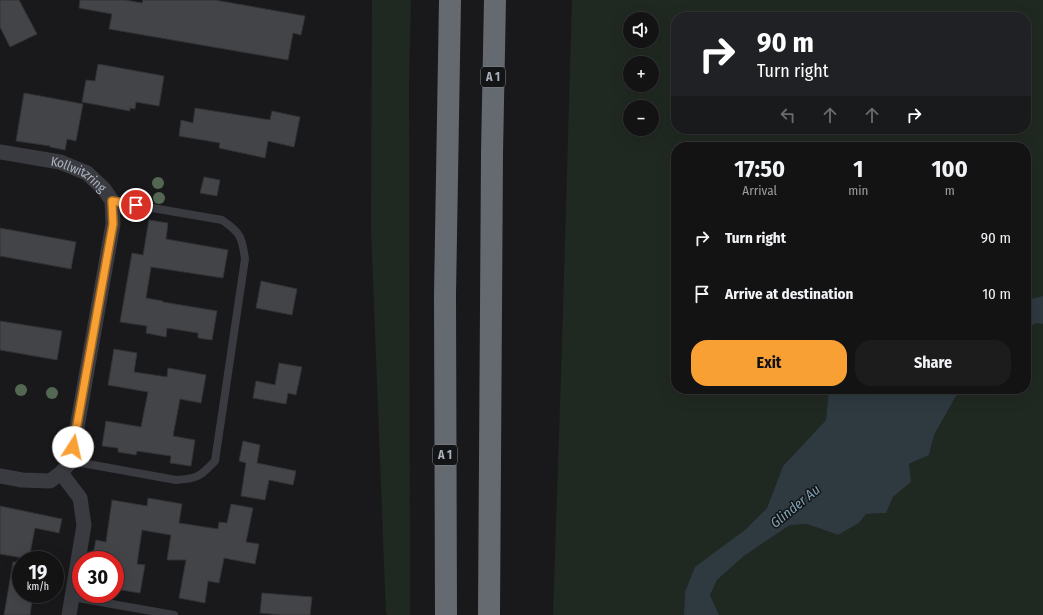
<!DOCTYPE html>
<html lang="en">
<head>
<meta charset="utf-8">
<style>
  body { margin:0; font-family:"Fira Sans Condensed",sans-serif; background:#1c1c1d; color:#f1f3f6; height:100vh; display:flex; flex-direction:column; font-size:15px; white-space:nowrap }
  * { box-sizing:border-box; margin:0 }
  p { font-size:13px; color:#9d9ea0 }
  .icon { flex:none; width:22px; height:22px; fill:none; stroke:currentColor; stroke-width:2; stroke-linecap:round; stroke-linejoin:round }
  .map { position:relative; flex:1; overflow:hidden }
  .sheet { position:absolute; left:671px; top:142px; width:360px; height:252px; display:flex; flex-direction:column; background:#131314; border-radius:16px; box-shadow:0 4px 16px #0002,0 0 0 1px #323234 }
  .sheet>* { flex:none }
  .hud { position:absolute; left:671px; top:12px; width:360px; height:122px; border-radius:16px; box-shadow:0 4px 16px #0002,0 0 0 1px #323234; background:#202124; color:#fff; overflow:hidden }
  .buttons { position:absolute; left:623px; top:12px; display:grid; gap:8px }
  .buttons a { display:grid; place-items:center; width:36px; height:36px; border-radius:50%; background:#131314; box-shadow:0 4px 16px #0002,0 0 0 1px #323234; font-size:20px }
  .speed { position:absolute; left:12px; top:551px; display:flex; gap:8px; font-size:20px; font-weight:700; text-align:center }
  .speed>* { display:grid; place-content:center; width:52px; height:52px; border-radius:50%; background:#131314; box-shadow:0 4px 16px #0002,0 0 0 1px #323234; line-height:1 }
  .speed small { font-size:10px; font-weight:400 }
  .speed .limit { border:6px solid #d22; background:#fff; color:#111 }
  .pin { position:absolute; display:grid; place-items:center; width:34px; height:34px; color:#fff; margin:-17px; border:2px solid #fff; border-radius:50%; box-shadow:0 1px 4px #0007 }
  .me { position:absolute; width:44px; margin:-22px; rotate:10deg; stroke-linejoin:round; filter:drop-shadow(0 0 3px #0008) }
  .turn { display:flex; align-items:center; gap:14px; height:84px; padding:0 20px; font-size:18px }
  .turn .icon { width:52px; height:52px; stroke-width:2.5 }
  .turn b { display:block; font-size:28px; line-height:34px }
  .lanes { display:flex; align-items:center; height:38px; padding:0 20px; background:#0003; justify-content:center; gap:20px; direction:ltr }
  .lanes .off { opacity:.35 }
  .eta { display:flex; justify-content:space-evenly; align-items:center; height:68px; text-align:center }
  .eta b { font-size:24px; font-weight:700; line-height:28px }
  .primary-button { display:flex; gap:8px; margin-top:auto; padding:8px 20px }
  .primary-button a { flex:1; height:46px; border-radius:16px; background:#f8a034; color:#111; font-size:16px; font-weight:700; line-height:46px; text-align:center }
  .primary-button a+a { background:#1c1c1d; color:#f1f3f6 }
  ul { padding:0; list-style:none }
  li { display:flex; align-items:center; gap:12px; height:56px; padding:0 20px }
  li div { flex:1 }
  li b { display:block; font-size:15px }
  li em { font-style:normal }
  .map>svg:first-child { display:block }
</style>
</head>
<body>
<div class="map">
<svg width="1043" height="615" viewBox="0 0 1043 615">
  <rect width="100%" height="100%" fill="#19191b"/>
  <!-- green -->
  <g fill="#202921" fill-rule="evenodd">
    <path d="M372,0H411L409,81L410,615H387L386,613L371,228Z"/>
    <path d="M572,0H1043V296L1026,300V147H676V389H829L826,420L783,466L767,508L685,592L684,615H553L562,345ZM676,17H1026V129H676ZM630,19H652V41H630ZM630,63H652V85H630ZM630,107H652V129H630Z"/>
    <path d="M1037,323L1043,324V615H719L710,595L717,580L744,556L790,525L807,524L838,535L859,523L866,514L886,513L893,497L911,482L909,464L929,455L934,435L960,389H1026V328Z"/>
  </g>
  <!-- water -->
  <g fill="#2e3a40">
    <path d="M1043,296V324L1037,323L1026,328V300Z"/>
    <path d="M829,389H960L934,435L929,455L909,464L911,482L893,497L886,513L866,514L859,523L838,535L807,524L790,525L744,556L717,580L710,595L719,615H684L685,592L695,567L745,530L767,508L783,466L826,420Z"/>
  </g>
  <!-- building -->
  <g fill="#434448" stroke="#323337">
    <path d="M0,0H19L37,34L10,47L0,27Z"/>
    <path d="M80,0H125L142,3L143,0H215L305,16L301,35L293,33L288,60L109,29L112,14L79,8Z"/>
    <path d="M98,64L164,76L159,106L136,102L135,109L130,108V111L82,102L86,80L95,81Z"/>
    <path d="M24,93L83,104L76,141L67,139L65,150L50,147V146L16,141Z"/>
    <path d="M195,108L270,120L272,111L300,117L294,147L268,141L265,158L219,148L220,143L179,136L181,120L193,123Z"/>
    <path d="M204,177L220,180L217,196L200,193Z"/>
    <path d="M149,220L168,223L166,239L228,250L223,278L151,267L146,298L163,301V302L217,311L212,340L198,338V333L167,328L166,337L146,333L147,326L120,322L132,253L143,255Z"/>
    <path d="M0,228L76,242L71,269L0,256Z"/>
    <path d="M261,281L297,289L292,315L256,308Z"/>
    <path d="M0,321L62,331L57,360L0,350Z"/>
    <path d="M114,349L137,353L134,372L167,377L168,368L206,375L201,403L180,399L173,436L195,440L191,466L170,463L171,456L137,451L136,455L118,452V448L102,446L106,421L141,427L148,392L108,385Z"/>
    <path d="M279,363L302,367L296,395L288,393L286,404L253,398L256,381L275,385Z"/>
    <path d="M243,441L260,445L257,463L296,471L293,485L269,480L265,500L241,496L246,463L239,461Z"/>
    <path d="M148,498L182,504L179,523L218,529L219,522L227,523L231,504L253,508L246,542L259,544L255,564L224,558L219,583L208,581L205,603L179,598L186,560H167L171,535L142,530L137,564L145,565L140,593L115,589V560H103L92,558L96,540L106,542L112,500L147,506Z"/>
    <path d="M0,506L62,519L59,533L35,528L29,559L0,554Z"/>
    <path d="M13,562H21V594H33L30,615H4Z"/>
    <path d="M262,593L312,597L310,615H281L260,613Z"/>
  </g>
  <g fill="none" stroke-linecap="round" stroke-linejoin="round">
    <!-- lane -->
    <g stroke="#393b40" stroke-width="8">
      <path d="M71,461L176,480C197,479 201,476 215,461L245,259C242,237 241,233 222,220L112,201"/>
      <path d="M72,597L174,615"/>
    </g>
    <!-- street -->
    <g stroke="#393b40" stroke-width="15">
      <path id="s1" d="M0,152L60,162L87,173L104,189L112,201L113,224L71,461L61,473L80,498L84,525L69,615"/>
      <path d="M0,476L22,480L50,481L61,473"/>
    </g>
    <!-- highway -->
    <g stroke="#656a71" stroke-width="22">
      <path d="M446,615L445,295L450,0"/>
      <path d="M489,615L492,153L495,0"/>
    </g>
  </g>
  <!-- trees -->
  <g fill="#536753">
    <circle cx="158" cy="183" r="6"/>
    <circle cx="159" cy="198" r="6"/>
    <circle cx="21" cy="390" r="6"/>
    <circle cx="52" cy="393" r="6"/>
  </g>
  <g fill="none" stroke-linecap="round" stroke-linejoin="round">
    <defs>
      <path id="route" d="M73,447L113,224L112,201L136,205"/>
    </defs>
    <!-- route casing -->
    <use href="#route" stroke="#a16822" stroke-width="10"/>
    <!-- route -->
    <use href="#route" stroke="#f8a034" stroke-width="7"/>
  </g>
  <g text-anchor="middle" stroke-width="3" stroke-linejoin="round" paint-order="stroke">
    <!-- shield labels -->
    <g fill="#131416" stroke="#7d828a" stroke-width="1">
      <rect x="481" y="67" width="24" height="20" rx="3"/>
      <rect x="433" y="445" width="24" height="20" rx="3"/>
    </g>
    <g font-size="12" font-weight="bold" fill="#abb1bb">
      <text x="493" y="81">A 1</text>
      <text x="445" y="459">A 1</text>
    </g>
    <!-- street labels -->
    <g font-size="13" fill="#abb1bb" stroke="#131416">
      <text dy="5" stroke="none"><textPath href="#s1" startOffset="83">Kollwitzring</textPath></text>
    </g>
    <!-- water labels -->
    <g font-size="14" font-style="italic" fill="#81a3b6" stroke="#131416">
      <text transform="translate(795 506) rotate(-39)" y="5">Glinder Au</text>
    </g>
  </g>
</svg>
<div class="buttons">
<a><svg class="icon" aria-label="sound" viewBox="0 0 24 24"><path d="M4 9h4l5-4v14l-5-4H4zM17 9q2 3 0 6"/></svg></a>
<a>+</a>
<a>−</a>
</div>
<div class="speed"><div>19<small>km/h</small></div><div class="limit">30</div></div>
<div class="pin" style="left:136px;top:205px;background:#d93025"><svg class="icon" aria-label="arrive" viewBox="0 0 24 24"><path d="M6 21V4h12l-3 4 3 4H6"/></svg></div>
<svg class="me" style="left:73px;top:447px" viewBox="-20 -20 40 40"><circle r="19" fill="#fff"/><path d="M0-13L10 11 0 6-10 11z" fill="#f8a034"/></svg>
<div class="hud">
<div class="turn"><svg class="icon" aria-label="right" viewBox="0 0 24 24"><path d="M7 20v-9h11M14 6l5 5-5 5"/></svg><div><b>90 m</b>Turn right</div></div>
<div class="lanes"><svg class="icon off" aria-label="left" viewBox="0 0 24 24"><path d="M17 20v-9H6M10 6l-5 5 5 5"/></svg><svg class="icon off" aria-label="ahead" viewBox="0 0 24 24"><path d="M12 20V5M6 11l6-6 6 6"/></svg><svg class="icon off" aria-label="ahead" viewBox="0 0 24 24"><path d="M12 20V5M6 11l6-6 6 6"/></svg><svg class="icon" aria-label="right" viewBox="0 0 24 24"><path d="M7 20v-9h11M14 6l5 5-5 5"/></svg></div>
</div>
<section class="sheet">
<div class="eta">
<div><b>17:50</b><p>Arrival</p></div>
<div><b>1</b><p>min</p></div>
<div><b>100</b><p>m</p></div>
</div>
<ul>
<li><svg class="icon" aria-label="right" viewBox="0 0 24 24"><path d="M7 20v-9h11M14 6l5 5-5 5"/></svg><div><b>Turn right</b></div><em>90 m</em></li>
<li><svg class="icon" aria-label="arrive" viewBox="0 0 24 24"><path d="M6 21V4h12l-3 4 3 4H6"/></svg><div><b>Arrive at destination</b></div><em>10 m</em></li>
</ul>
<div class="primary-button"><a>Exit</a><a>Share</a></div>
</section>
</div>
</body>
</html>
